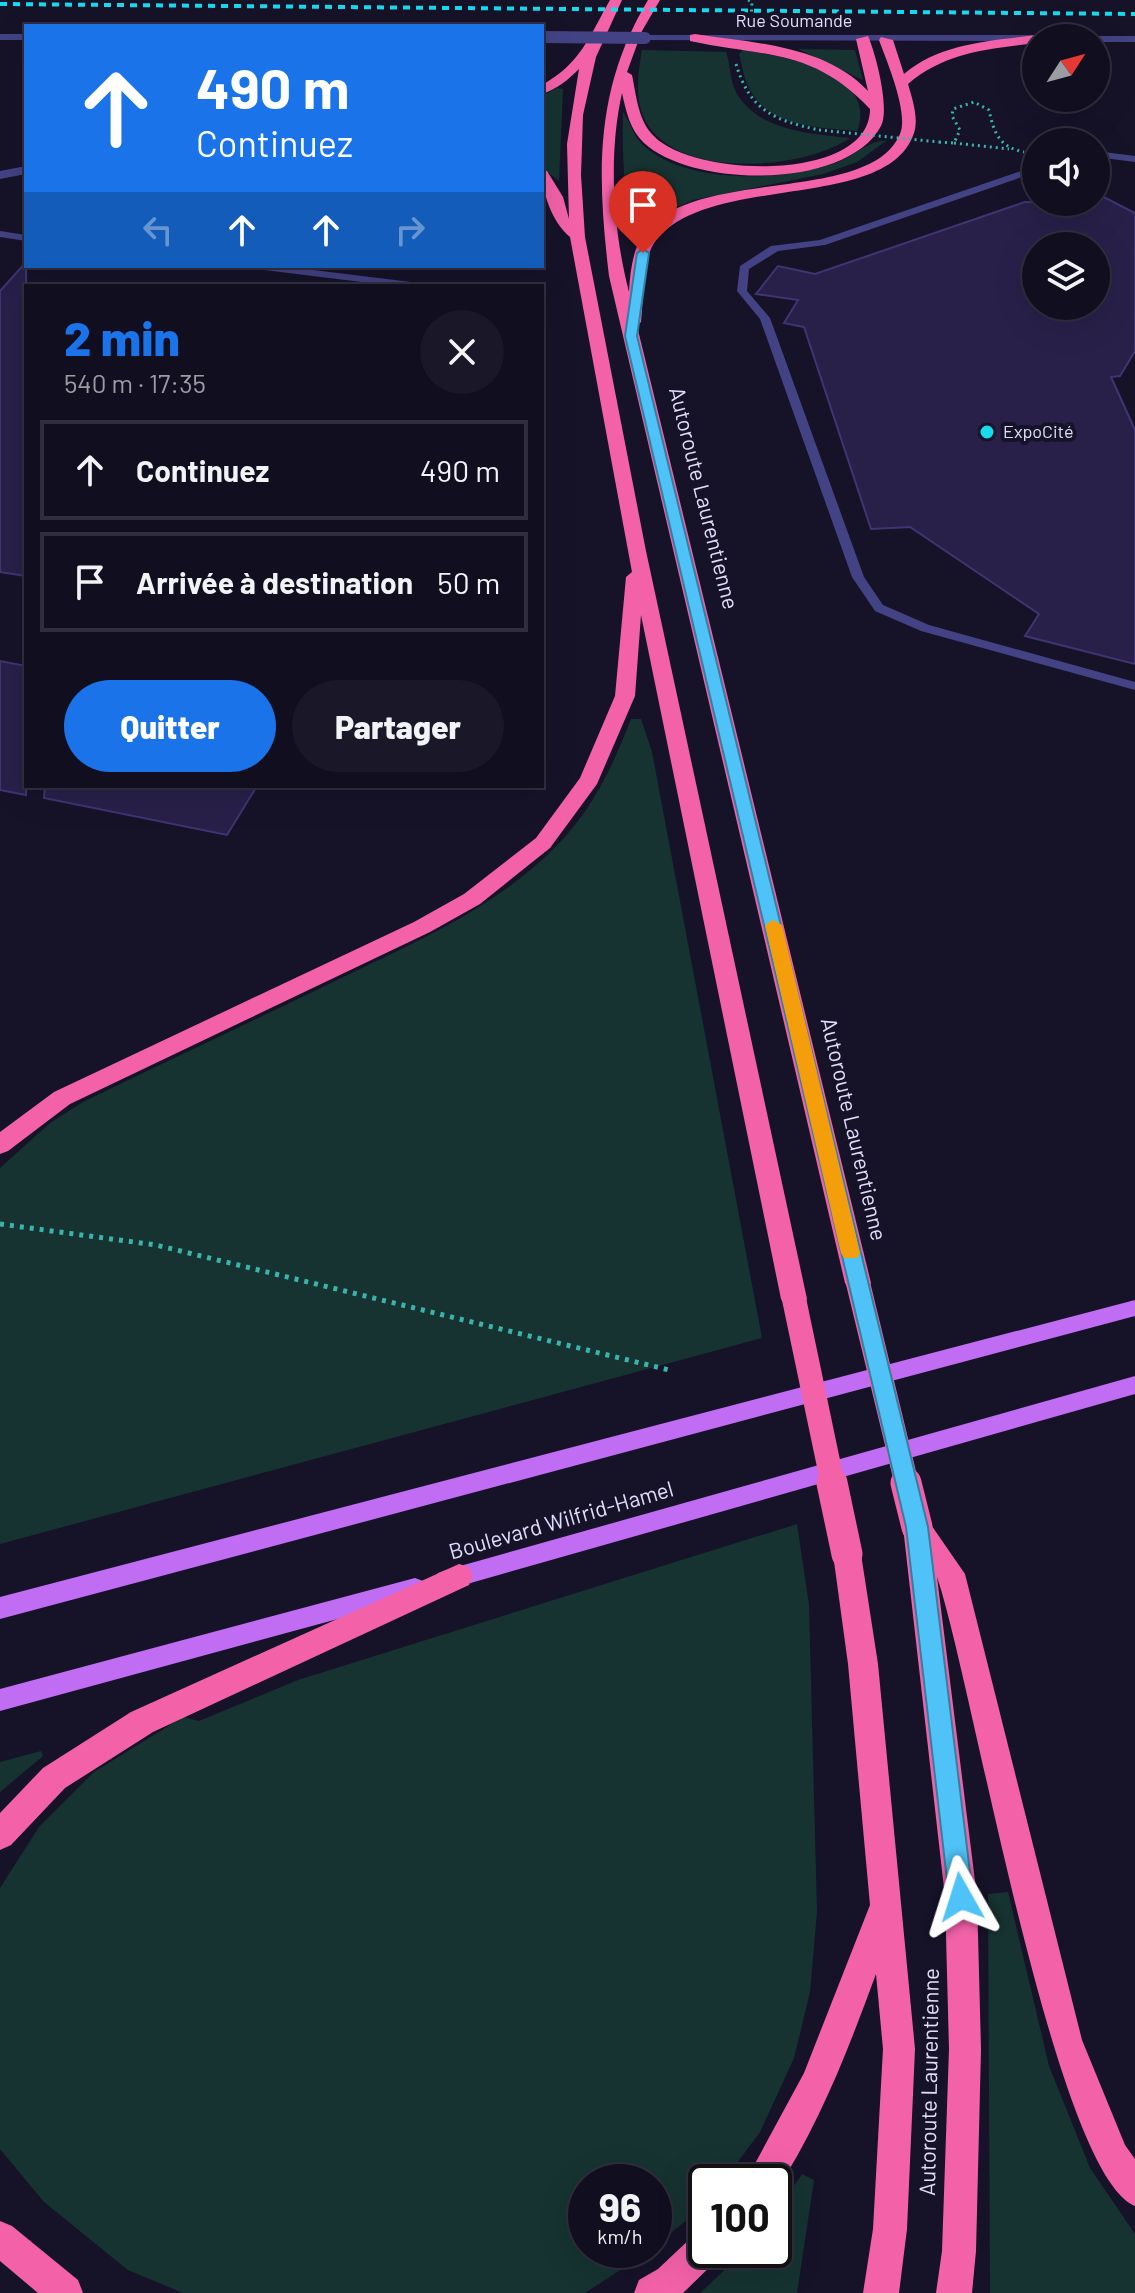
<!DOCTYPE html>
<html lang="fr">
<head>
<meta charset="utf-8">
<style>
  body { margin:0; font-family:Barlow,sans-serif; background:#191728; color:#f1f3f6; height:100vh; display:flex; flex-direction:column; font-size:30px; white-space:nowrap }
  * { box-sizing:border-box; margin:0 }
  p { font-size:26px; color:#9c9ca4 }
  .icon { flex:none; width:44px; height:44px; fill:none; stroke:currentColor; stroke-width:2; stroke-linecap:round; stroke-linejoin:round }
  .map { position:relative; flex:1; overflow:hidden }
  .panel { position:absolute; left:24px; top:284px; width:520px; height:504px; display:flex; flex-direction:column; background:#100e1f; border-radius:0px; box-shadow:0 8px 32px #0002,0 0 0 2px #302e3d }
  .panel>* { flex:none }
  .guide { position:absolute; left:24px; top:24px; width:520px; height:244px; border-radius:0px; box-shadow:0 8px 32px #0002,0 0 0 2px #302e3d; background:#1a73e8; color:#fff; overflow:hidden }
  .needle { width:52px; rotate:54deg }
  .buttons { position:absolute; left:1022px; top:24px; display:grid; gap:16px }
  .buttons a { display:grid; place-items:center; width:88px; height:88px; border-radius:50%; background:#100e1f; box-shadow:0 8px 32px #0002,0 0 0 2px #302e3d; font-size:40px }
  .speed { position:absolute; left:568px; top:2164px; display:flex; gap:16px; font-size:40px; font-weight:700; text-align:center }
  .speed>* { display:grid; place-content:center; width:104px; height:104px; border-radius:50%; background:#100e1f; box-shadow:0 8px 32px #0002,0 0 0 2px #302e3d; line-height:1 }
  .speed small { font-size:20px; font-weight:400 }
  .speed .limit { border:4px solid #111; border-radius:12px; background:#fff; color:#111 }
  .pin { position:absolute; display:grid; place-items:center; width:68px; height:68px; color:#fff; margin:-82px -34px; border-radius:50% 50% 50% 0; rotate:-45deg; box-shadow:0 0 8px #0007 }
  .pin .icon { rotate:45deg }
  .me { position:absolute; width:88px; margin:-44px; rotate:354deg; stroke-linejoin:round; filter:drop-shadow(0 0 6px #0008) }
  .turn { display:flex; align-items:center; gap:28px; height:168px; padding:0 40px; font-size:36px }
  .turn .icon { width:104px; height:104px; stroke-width:2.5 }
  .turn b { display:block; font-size:56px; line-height:68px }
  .lanes { display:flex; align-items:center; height:76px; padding:0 40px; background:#0003; justify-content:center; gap:40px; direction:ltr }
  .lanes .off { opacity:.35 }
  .round { display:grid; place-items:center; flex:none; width:84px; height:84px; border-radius:42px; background:#191728 }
  .summary { display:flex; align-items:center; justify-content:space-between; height:136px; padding:0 40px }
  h1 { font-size:48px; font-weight:800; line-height:60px; color:#1a73e8 }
  .primary-button { display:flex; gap:16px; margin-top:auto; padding:16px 40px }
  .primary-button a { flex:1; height:92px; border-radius:48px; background:#1a73e8; color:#fff; font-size:32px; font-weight:800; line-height:92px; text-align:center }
  .primary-button a+a { background:#191728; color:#f1f3f6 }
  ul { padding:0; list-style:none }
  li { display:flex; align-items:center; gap:24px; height:100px; margin:0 16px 12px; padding:0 24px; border:4px solid #302e3d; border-radius:0px }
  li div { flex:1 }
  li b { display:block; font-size:30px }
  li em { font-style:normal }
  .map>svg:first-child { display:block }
</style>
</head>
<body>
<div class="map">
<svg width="1135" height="2293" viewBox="0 0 1135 2293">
  <rect width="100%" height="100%" fill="#161329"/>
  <!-- green -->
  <g fill="#163331">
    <path d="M798,49L855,50L863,80Z"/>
    <path d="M642,50L726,52C731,66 729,80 737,94C759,131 812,134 850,138C803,170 679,180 646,122C634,100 638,74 642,50Z"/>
    <path d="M743,50C782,56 880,72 857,131C819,127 771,128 750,90C744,80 742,65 739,54Z"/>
    <path d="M557,88L563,89L559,181L542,168V96Z"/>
    <path d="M623,112C631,123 633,137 645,147C690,185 784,181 836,163C852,158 870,139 886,141L857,162L823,174L693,200L658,215L635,234L631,232C624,192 622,153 623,112Z"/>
    <path d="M631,719H641L652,752L762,1338L0,1544V1168L50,1123L83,1102C164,1063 244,1025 325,986C412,943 506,906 570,831C598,798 616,758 631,719Z"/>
    <path d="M797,1524L809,1605L817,1912L810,1992L794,2058L760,2132L723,2182H706V2204L654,2247V2182H586V2250H651L585,2293H183L128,2270L44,2202L0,2149V1888L39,1827L94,1772L183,1717L199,1721L298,1680Z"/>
    <path d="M41,1751L43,1756L0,1792V1762Z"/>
    <path d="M1008,1892L1049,2066L1090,2168L1135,2234V2293H990L988,1894Z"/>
    <path d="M802,2174L814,2180L797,2293H700L746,2250H774V2215Z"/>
  </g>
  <!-- building -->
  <g fill="#282049" stroke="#403473" stroke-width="2" fill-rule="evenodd">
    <path d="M1096,193L1135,213V351L1120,376L1111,377L1135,430V664L1025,636L1039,614L910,527L871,529L804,327L784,323L798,300L756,294L778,266L815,274L1025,202H1096ZM1036,246H1096V306H1036Z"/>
    <path d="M26,262V576L0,572V291Z"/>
    <path d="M0,661L26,666V795L0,790Z"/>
    <path d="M45,786H257L227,835L44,798Z"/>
  </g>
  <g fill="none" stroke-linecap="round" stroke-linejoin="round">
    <!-- path-far1 -->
    <g stroke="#3ab4ab" stroke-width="3" stroke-dasharray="2 4" stroke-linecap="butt">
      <path d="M748,0L752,2L751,22"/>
      <path d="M736,64C750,111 774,120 819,130"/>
      <path d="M939,142L954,143L960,130L952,116L953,109L974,102L989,110C994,133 999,147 1024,152"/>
      <path d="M954,143L1009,149"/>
    </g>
    <!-- path -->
    <path stroke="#3ab4ab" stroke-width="5" stroke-dasharray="4 6" stroke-linecap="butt" d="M0,1224L156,1245L669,1370"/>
    <!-- service -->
    <g fill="#434284" fill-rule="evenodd">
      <path d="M1096,151L1135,156V162L1096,157Z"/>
      <path d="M1036,169V175L1025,176L825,245L778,251L749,269L747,291L770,318L864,577L883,605L929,625L1135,682V690L921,631L875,611L852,577L760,319L737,291L740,266L771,246L820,240L1021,171Z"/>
      <path d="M0,231L26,235V241L0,237Z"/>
      <path d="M251,266H281L419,283L424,286H394L256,269Z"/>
    </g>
    <!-- tertiary -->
    <g fill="#434284" fill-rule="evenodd">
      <rect x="0" y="34" width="26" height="6"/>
      <path d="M645,35H1045L1050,38H1036V41L641,40V36Z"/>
      <path d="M1096,36H1135V42H1096V38H1091Z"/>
      <path d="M26,166V174L0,179V171Z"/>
    </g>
    <!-- primary -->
    <g fill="#c06df4" fill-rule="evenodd">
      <path d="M1135,1300V1316L0,1619V1597Z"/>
      <path d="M1135,1376V1394L446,1590L438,1587L434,1580L438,1573L446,1570Z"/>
      <path d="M415,1578L423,1581L427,1588L423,1595L415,1598L0,1711V1689Z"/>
    </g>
    <!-- motorway -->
    <g fill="#f362a9" fill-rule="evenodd">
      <path d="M610,0H622L596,57L583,115L581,175L585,237L646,551L807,1299L803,1306L794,1309L785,1306L781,1299L641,615L635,696L597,784L550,848L480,904L430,932L70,1104L8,1151L0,1154V1132L54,1092L414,922L464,894L536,838L580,778L615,696L626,577L632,572L570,237C552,222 542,193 542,170L547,171L563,197L569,219L567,144L579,69C568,80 557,89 542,94V85C581,63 589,37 610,0Z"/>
      <path d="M648,0H660L642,31L627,72L632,75C636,94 638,118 651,133C687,178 870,184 870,109C813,48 764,57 690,41V35L695,34C753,43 825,45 868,91L856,39L868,36C876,54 890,109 881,126C847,190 693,188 644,143C630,130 626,111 622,93C608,156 613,230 629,292C630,274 632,254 641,238C687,164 869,207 900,134C909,113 887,62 879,40L881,37L893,40L904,74C940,43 991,41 1036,35L1042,38H1036V43C989,49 945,52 908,84C912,98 919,118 914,133C888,212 711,173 657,239C641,258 644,298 641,322L637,326L871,1283L867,1290L858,1293L849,1290L845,1283L609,276C597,175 594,90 648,0Z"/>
      <path d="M917,1515L927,1519L965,1574L1082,2040L1125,2145L1135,2159V2206C1054,2173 972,1679 937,1577L977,1897L981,2049L976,2251L972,2293H936L942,2251L949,2049L945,1897L903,1527L907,1519Z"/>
      <path d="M847,1542L857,1545L861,1554L878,1664L915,2049L907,2229L899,2293H863L873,2229L883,2049L876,1974C848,2050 819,2126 774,2194V2182H745L804,2073L870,1905L848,1664L833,1554L837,1545Z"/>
      <path d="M459,1564L469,1567L473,1576L469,1585L153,1732L65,1788L11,1845L0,1850V1813L43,1768L131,1712Z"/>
      <path d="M0,2221L12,2226L78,2280L83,2293H38L0,2261Z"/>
      <path d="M706,2230V2250H722L718,2259L683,2293H634L639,2280L658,2269L694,2235Z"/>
    </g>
    <!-- rail -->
    <path stroke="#18daed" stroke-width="4" stroke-dasharray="7 6" stroke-linecap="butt" d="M0,4L1135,14"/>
    <!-- path-bridge -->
    <path stroke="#3ab4ab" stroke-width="3" stroke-dasharray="2 4" stroke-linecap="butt" d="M819,130L939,142"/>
    <!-- tertiary-bridge -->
    <path stroke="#434284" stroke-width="12" d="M542,37L645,38"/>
    <!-- motorway-bridge-far1 -->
    <g stroke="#f362a9" stroke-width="24">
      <path d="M858,1283L907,1485"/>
      <path d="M794,1299L833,1485"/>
    </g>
    <!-- motorway-bridge -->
    <g stroke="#f362a9" stroke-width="31">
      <path d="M832,1483L847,1554"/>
      <path d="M906,1483L917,1527"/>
    </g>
  </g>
  <!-- route -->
  <path fill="#4fc3f7" stroke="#337fa1" stroke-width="2" d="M643,249L649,253L637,336L928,1527L973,1897L970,1906L961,1909L953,1906L949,1897L906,1527L625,336L637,253Z"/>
  <!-- slow -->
  <path fill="#f59e0b" d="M773,920L782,925L860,1253L857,1258H844L841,1253L765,925Z"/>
  <!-- markers -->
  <circle fill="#18daed" stroke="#161329" stroke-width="3" cx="987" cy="432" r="8"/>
  <g text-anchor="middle" stroke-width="8" stroke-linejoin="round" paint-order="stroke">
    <!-- far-street labels -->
    <g font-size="18" fill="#e1ddfc" stroke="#161329">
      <text x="794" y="27">Rue Soumande</text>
    </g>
    <!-- far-poi labels -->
    <g font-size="18" fill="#e1ddfc" stroke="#161329" text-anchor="start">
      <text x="1003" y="438">ExpoCité</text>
    </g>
    <!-- street labels -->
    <g font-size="22" fill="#e1ddfc" stroke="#161329">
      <text transform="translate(704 498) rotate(76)" y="8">Autoroute Laurentienne</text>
      <text transform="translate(854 1129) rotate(77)" y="8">Autoroute Laurentienne</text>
      <text transform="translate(561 1520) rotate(-16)" y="8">Boulevard Wilfrid-Hamel</text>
      <text transform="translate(929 2082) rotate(-89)" y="8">Autoroute Laurentienne</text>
    </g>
  </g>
</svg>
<div class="buttons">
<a><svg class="needle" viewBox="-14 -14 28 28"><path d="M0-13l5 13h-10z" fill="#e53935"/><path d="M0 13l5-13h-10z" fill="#9c9ca4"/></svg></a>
<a><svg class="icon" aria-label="sound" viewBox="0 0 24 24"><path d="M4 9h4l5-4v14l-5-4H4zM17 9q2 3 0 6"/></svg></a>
<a><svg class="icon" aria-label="layers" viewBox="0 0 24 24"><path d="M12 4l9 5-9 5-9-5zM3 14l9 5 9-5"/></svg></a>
</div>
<div class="speed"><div>96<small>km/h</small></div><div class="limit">100</div></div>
<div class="pin" style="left:643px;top:253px;background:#d93025"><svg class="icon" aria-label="arrive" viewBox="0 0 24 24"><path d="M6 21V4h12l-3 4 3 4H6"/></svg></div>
<svg class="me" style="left:961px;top:1897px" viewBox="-20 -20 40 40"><path d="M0-17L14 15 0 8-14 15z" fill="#4fc3f7" stroke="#fff" stroke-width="4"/></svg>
<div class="guide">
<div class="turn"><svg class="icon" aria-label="ahead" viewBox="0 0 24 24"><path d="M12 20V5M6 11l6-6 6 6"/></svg><div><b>490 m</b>Continuez</div></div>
<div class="lanes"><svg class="icon off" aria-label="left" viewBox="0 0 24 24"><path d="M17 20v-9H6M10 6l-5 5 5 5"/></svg><svg class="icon" aria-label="ahead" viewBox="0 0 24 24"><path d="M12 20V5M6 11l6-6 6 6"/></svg><svg class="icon" aria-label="ahead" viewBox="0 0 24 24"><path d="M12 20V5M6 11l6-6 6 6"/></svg><svg class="icon off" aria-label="right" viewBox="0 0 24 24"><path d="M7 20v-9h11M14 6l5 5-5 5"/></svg></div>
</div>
<section class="panel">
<div class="summary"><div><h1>2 min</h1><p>540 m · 17:35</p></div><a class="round"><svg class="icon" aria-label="close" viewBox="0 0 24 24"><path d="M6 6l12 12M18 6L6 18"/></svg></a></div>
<ul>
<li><svg class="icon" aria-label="ahead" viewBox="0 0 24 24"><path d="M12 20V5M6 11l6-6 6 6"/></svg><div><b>Continuez</b></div><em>490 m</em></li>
<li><svg class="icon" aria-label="arrive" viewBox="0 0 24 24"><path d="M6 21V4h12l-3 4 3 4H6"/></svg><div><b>Arrivée à destination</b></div><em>50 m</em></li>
</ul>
<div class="primary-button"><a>Quitter</a><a>Partager</a></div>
</section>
</div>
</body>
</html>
